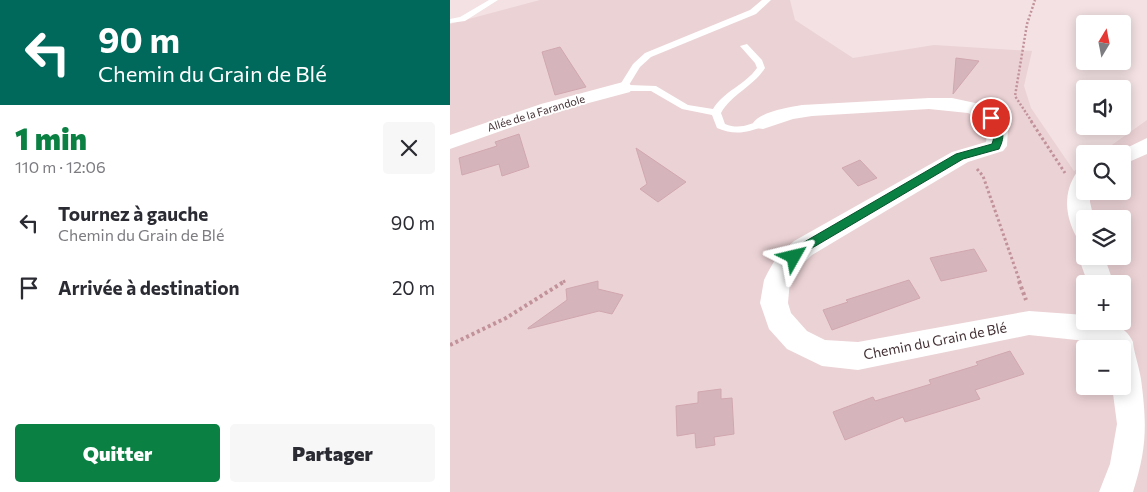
<!DOCTYPE html>
<html lang="fr">
<head>
<meta charset="utf-8">
<style>
  body { margin:0; font-family:Commissioner,sans-serif; background:#f7f7f7; color:#2b2b33; height:100vh; display:flex; flex-direction:column; font-size:19px; white-space:nowrap }
  * { box-sizing:border-box; margin:0 }
  p { font-size:16px; color:#7c7c81 }
  .icon { flex:none; width:28px; height:28px; fill:none; stroke:currentColor; stroke-width:2; stroke-linecap:round; stroke-linejoin:round }
  .map { position:relative; flex:1; overflow:hidden }
  .side { display:flex; flex-direction:column; background:#fff; width:450px }
  .side>* { flex:none }
  .hud { background:#00695c; color:#fff; overflow:hidden }
  .needle { width:32px; rotate:10deg }
  .controls { position:absolute; left:626px; top:15px; display:grid; gap:10px }
  .controls a { display:grid; place-items:center; width:55px; height:55px; border-radius:5px; background:#fff; box-shadow:0 2px 12px #0003; font-size:25px }
  .pin { position:absolute; display:grid; place-items:center; width:42px; height:42px; color:#fff; margin:-21px; border:2px solid #fff; border-radius:50%; box-shadow:0 1px 5px #0007 }
  .me { position:absolute; width:55px; margin:-28px; rotate:53deg; stroke-linejoin:round; filter:drop-shadow(0 0 4px #0008) }
  .turn { display:flex; align-items:center; gap:18px; height:105px; padding:0 15px; font-size:22px }
  .turn .icon { width:65px; height:65px; stroke-width:2.5 }
  .turn b { display:block; font-size:35px; line-height:42px }
  .round { display:grid; place-items:center; flex:none; width:52px; height:52px; border-radius:5px; background:#f7f7f7 }
  .summary { display:flex; align-items:center; justify-content:space-between; height:85px; padding:0 15px }
  h1 { font-size:30px; font-weight:800; line-height:38px; color:#0b8043 }
  .primary-button { display:flex; gap:10px; margin-top:auto; padding:10px 15px }
  .primary-button a { flex:1; height:58px; border-radius:5px; background:#0b8043; color:#fff; font-size:20px; font-weight:800; line-height:58px; text-align:center }
  .primary-button a+a { background:#f7f7f7; color:#2b2b33 }
  ul { padding:0; list-style:none }
  li { display:flex; align-items:center; gap:15px; height:65px; padding:0 15px }
  li div { flex:1 }
  li b { display:block; font-size:19px }
  li em { font-style:normal }
  main { display:flex; flex:1; min-height:0 }
  .map>svg:first-child { display:block }
</style>
</head>
<body>
<main>
<section class="side">
<div class="hud">
<div class="turn"><svg class="icon" aria-label="left" viewBox="0 0 24 24"><path d="M17 20v-9H6M10 6l-5 5 5 5"/></svg><div><b>90 m</b>Chemin du Grain de Blé</div></div>
</div>
<div class="summary"><div><h1>1 min</h1><p>110 m · 12:06</p></div><a class="round"><svg class="icon" aria-label="close" viewBox="0 0 24 24"><path d="M6 6l12 12M18 6L6 18"/></svg></a></div>
<ul>
<li><svg class="icon" aria-label="left" viewBox="0 0 24 24"><path d="M17 20v-9H6M10 6l-5 5 5 5"/></svg><div><b>Tournez à gauche</b><p>Chemin du Grain de Blé</p></div><em>90 m</em></li>
<li><svg class="icon" aria-label="arrive" viewBox="0 0 24 24"><path d="M6 21V4h12l-3 4 3 4H6"/></svg><div><b>Arrivée à destination</b></div><em>20 m</em></li>
</ul>
<div class="primary-button"><a>Quitter</a><a>Partager</a></div>
</section>
<div class="map">
<svg width="697" height="492" viewBox="0 0 697 492">
  <rect width="100%" height="100%" fill="#f3e1e3"/>
  <!-- residential -->
  <path fill="#ebd2d5" fill-rule="evenodd" d="M90,0H340L345,20L403,58L484,45L582,51L574,86L581,108L624,171L635,164V191H672V154H649L697,120V492H0V24ZM635,219H672V256H635ZM635,284H672V321H635ZM635,349H672V386H635Z"/>
  <!-- building -->
  <g fill="#d5b5bb" stroke="#d1a7af">
    <path d="M110,47L136,87L105,95L92,52Z"/>
    <path d="M506,58L529,61L503,94Z"/>
    <path d="M69,134L79,167L52,176L49,164L12,175L9,158L47,146L45,142Z"/>
    <path d="M186,148L236,182L208,202L190,189L197,184Z"/>
    <path d="M410,160L427,178L408,186L392,168Z"/>
    <path d="M524,249L537,271L491,281L480,258Z"/>
    <path d="M459,280L470,298L382,330L373,310L398,302L396,300Z"/>
    <path d="M148,281V289L173,295L162,314L149,311L78,329V328L117,300L116,289Z"/>
    <path d="M560,351L574,374L525,390L530,399L455,422L453,417L395,440L383,412L423,397L425,401L481,384L479,380L528,365L526,362Z"/>
    <path d="M271,389V399L282,398L284,434L264,437L265,445L246,448L245,433L227,436L226,406L248,403V392Z"/>
  </g>
  <g fill="none" stroke-linecap="round" stroke-linejoin="round">
    <!-- path-far2 -->
    <path stroke="#c2929a" stroke-width="2.5" stroke-dasharray="2 2" stroke-linecap="butt" d="M582,122L565,96L577,24L585,0"/>
    <!-- path-far1 -->
    <g stroke="#c2929a" stroke-width="3" stroke-dasharray="2.5 2.5" stroke-linecap="butt">
      <path d="M581,121L615,173"/>
      <path d="M527,169L533,176L570,282"/>
      <path d="M113,282L117,280"/>
    </g>
    <!-- path -->
    <g stroke="#c2929a" stroke-width="4" stroke-dasharray="3 3" stroke-linecap="butt">
      <path d="M569,281L576,300"/>
      <path d="M0,345L56,318L115,281"/>
    </g>
    <!-- service -->
    <g fill="#fff" fill-rule="evenodd">
      <path d="M39,0H48L15,21L0,23V19L10,17Z"/>
      <path d="M312,0H321L306,14L201,57L190,67L179,85L206,86L238,105L263,109C274,91 295,85 307,68L305,63L290,46L297,44L312,60L315,68C304,86 282,94 271,113L275,124C290,130 299,124 313,120L317,121V125C299,132 286,136 267,128L262,115L232,109L201,91H173L168,88L183,64L195,53L300,10Z"/>
    </g>
    <!-- minor -->
    <g fill="#fff" fill-rule="evenodd">
      <path d="M173,82L180,84L182,88L180,92L105,112L0,149V135L91,104Z"/>
      <path d="M479,98H502L530,104L547,111L558,128L557,146L553,151L518,162L362,255L344,272L340,280L338,303L341,313L357,331L375,340L408,342L579,311L635,315V321C654,321 675,323 683,342C683,348 690,371 691,379C697,425 697,448 683,492H649L660,464L667,424L662,386H672V349H655L636,341L579,335L408,370L372,366L337,349L319,329L310,303L314,280L318,272L326,258L344,241L502,152L536,142L538,128L533,120L518,113L479,109L362,116L343,119L313,129L306,128L303,123C310,112 339,107 352,105Z"/>
      <path d="M697,138V154L672,165V154H664Z"/>
      <path d="M635,170V191H640V202L644,219H635V238L626,236C615,215 613,192 627,172Z"/>
      <path d="M635,248V256H654L664,284H638L628,256L632,249Z"/>
    </g>
  </g>
  <!-- route -->
  <path fill="#0b8043" stroke="#07532c" d="M537,116H544C553,128 556,135 549,149L513,159L357,251L348,260H340L338,257L349,245L506,154L542,144C546,133 543,128 536,118Z"/>
  <g text-anchor="middle" stroke-width="4" stroke-linejoin="round" paint-order="stroke">
    <!-- far-street labels -->
    <g font-size="11" fill="#443135" stroke="#fff">
      <text transform="translate(86 113) rotate(-17)" y="4">Allée de la Farandole</text>
    </g>
    <!-- street labels -->
    <g font-size="14" fill="#443135" stroke="#fff">
      <text transform="translate(485 341) rotate(-11)" y="5">Chemin du Grain de Blé</text>
    </g>
  </g>
</svg>
<div class="controls">
<a><svg class="needle" viewBox="-14 -14 28 28"><path d="M0-13l5 13h-10z" fill="#e53935"/><path d="M0 13l5-13h-10z" fill="#7c7c81"/></svg></a>
<a><svg class="icon" aria-label="sound" viewBox="0 0 24 24"><path d="M4 9h4l5-4v14l-5-4H4zM17 9q2 3 0 6"/></svg></a>
<a><svg class="icon" aria-label="search" viewBox="0 0 24 24"><circle cx="10" cy="10" r="6"/><path d="M15 15l6 6"/></svg></a>
<a><svg class="icon" aria-label="layers" viewBox="0 0 24 24"><path d="M12 4l9 5-9 5-9-5zM3 14l9 5 9-5"/></svg></a>
<a>+</a>
<a>−</a>
</div>
<div class="pin" style="left:541px;top:118px;background:#d93025"><svg class="icon" aria-label="arrive" viewBox="0 0 24 24"><path d="M6 21V4h12l-3 4 3 4H6"/></svg></div>
<svg class="me" style="left:344px;top:257px" viewBox="-20 -20 40 40"><path d="M0-17L14 15 0 8-14 15z" fill="#0b8043" stroke="#fff" stroke-width="4"/></svg>
</div>
</main>
</body>
</html>
